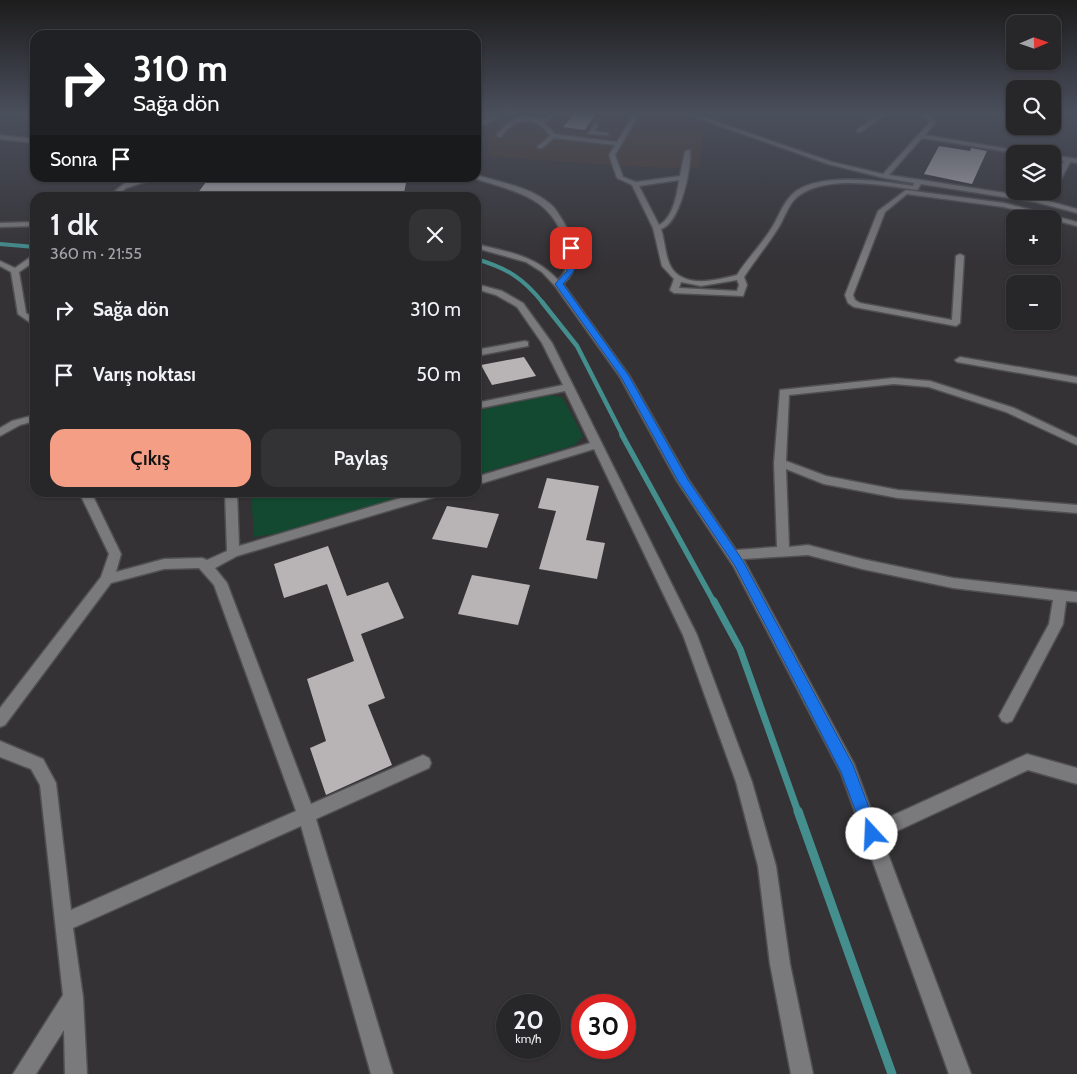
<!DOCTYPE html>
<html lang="tr">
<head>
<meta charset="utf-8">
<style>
  body { margin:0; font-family:Cabin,sans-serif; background:#333234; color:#f1f3f6; height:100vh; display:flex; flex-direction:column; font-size:19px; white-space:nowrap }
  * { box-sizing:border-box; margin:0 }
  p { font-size:16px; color:#a4a5a8 }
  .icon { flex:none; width:28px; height:28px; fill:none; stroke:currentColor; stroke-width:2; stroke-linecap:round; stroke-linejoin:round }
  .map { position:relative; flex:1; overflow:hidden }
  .details { position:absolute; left:30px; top:192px; width:451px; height:305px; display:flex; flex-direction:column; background:#272628; border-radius:15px; box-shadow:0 1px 4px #0004,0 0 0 1px #434345 }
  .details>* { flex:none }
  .hud { position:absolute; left:30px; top:30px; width:451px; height:152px; border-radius:15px; box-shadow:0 1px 4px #0004,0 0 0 1px #434345; background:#202124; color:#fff; overflow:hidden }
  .needle { width:32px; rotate:88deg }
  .fabs { position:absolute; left:1006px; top:15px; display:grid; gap:10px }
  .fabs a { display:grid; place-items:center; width:55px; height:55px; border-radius:10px; background:#272628; box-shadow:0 1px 4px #0004,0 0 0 1px #434345; font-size:25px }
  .speed { position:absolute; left:496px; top:994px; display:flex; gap:10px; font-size:25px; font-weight:700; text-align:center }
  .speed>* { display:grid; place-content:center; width:65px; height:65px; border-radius:50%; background:#272628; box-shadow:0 1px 4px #0004,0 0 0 1px #434345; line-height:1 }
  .speed small { font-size:12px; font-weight:400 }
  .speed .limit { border:8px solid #d22; background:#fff; color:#111 }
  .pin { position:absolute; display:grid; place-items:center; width:42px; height:42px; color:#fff; margin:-21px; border-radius:10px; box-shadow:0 2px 8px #0006 }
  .me { position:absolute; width:55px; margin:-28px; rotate:340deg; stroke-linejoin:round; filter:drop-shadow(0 0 4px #0008) }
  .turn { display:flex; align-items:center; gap:18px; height:105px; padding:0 20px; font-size:22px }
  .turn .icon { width:65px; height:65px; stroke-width:2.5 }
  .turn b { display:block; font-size:35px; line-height:42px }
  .then { display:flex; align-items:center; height:48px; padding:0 20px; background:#0003; gap:10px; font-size:19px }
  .round { display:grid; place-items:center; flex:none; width:52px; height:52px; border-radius:15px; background:#333234 }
  .headline { display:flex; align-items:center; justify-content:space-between; height:85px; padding:0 20px }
  h1 { font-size:30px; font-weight:600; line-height:38px }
  .primary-button { display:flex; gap:10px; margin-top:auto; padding:10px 20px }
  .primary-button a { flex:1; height:58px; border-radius:15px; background:#f49e86; color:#111; font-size:20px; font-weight:600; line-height:58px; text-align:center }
  .primary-button a+a { background:#333234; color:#f1f3f6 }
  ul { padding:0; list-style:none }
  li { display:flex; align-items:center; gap:15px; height:65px; padding:0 20px }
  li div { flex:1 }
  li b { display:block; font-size:19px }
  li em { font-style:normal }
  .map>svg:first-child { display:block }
</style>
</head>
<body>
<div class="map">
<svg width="1077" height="1074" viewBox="0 0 1077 1074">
  <rect width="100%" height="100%" fill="#343235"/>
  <!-- education -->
  <path fill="#48362d" d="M505,113H687L704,124L699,168L641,167L489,156L488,131Z"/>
  <!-- green -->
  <g fill="#134930">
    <path d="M549,395L562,397L583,436L575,445L476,475V411Z"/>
    <path d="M251,493V492L416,493L276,534L254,537Z"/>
  </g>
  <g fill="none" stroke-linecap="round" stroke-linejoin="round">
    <!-- stream-far4 -->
    <g stroke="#458e8e" stroke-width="4">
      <path d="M0,244L35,247"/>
      <path d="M476,259C507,268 523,278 543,303"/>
    </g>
    <!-- stream-far3 -->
    <path stroke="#458e8e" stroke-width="4.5" d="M542,302L577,346L623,436"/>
    <!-- stream-far2 -->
    <path stroke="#458e8e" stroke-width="5.5" d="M622,435L714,602"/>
    <!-- stream-far1 -->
    <path stroke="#458e8e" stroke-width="7" d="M714,601L740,649L798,812"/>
    <!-- stream -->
    <path stroke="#458e8e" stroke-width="9" d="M798,811L892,1074"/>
  </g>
  <!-- building -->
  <g fill="#b8b4b6">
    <path d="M575,113H596L585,130L563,127Z"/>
    <path d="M939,146L970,151L971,148L987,151L972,184L924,174Z"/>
    <path d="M209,178H407L403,198H194Z"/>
    <path d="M524,357L536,376L492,385L481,365Z"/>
    <path d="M547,478L599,486L586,540L605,543L597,579L539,569L556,511L538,508Z"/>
    <path d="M447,506L499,514L487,548L432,539Z"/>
    <path d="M328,546L347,596L388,582L404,618L361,634L385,698L368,705L392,765L326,795L310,748L326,741L307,679L354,661L327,584L284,598L274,564Z"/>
    <path d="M472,575L530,585L518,625L458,614Z"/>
  </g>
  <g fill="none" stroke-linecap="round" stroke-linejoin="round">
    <defs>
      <g id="minor">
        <path d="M497,113H503L494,120L476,127V123L490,118Z"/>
        <path d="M552,113H558L545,123L555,134L617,142L634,113H640L615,155L623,177L636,182L680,176L685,151L690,150C692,167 680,224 661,229C665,241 665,256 671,267C684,289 718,280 737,275C747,259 761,245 771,229C780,215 783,201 796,191C824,172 882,181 913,186L914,183L884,178L828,164L683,113H691L832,162L883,174L930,122L926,117L913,113L930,115L936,122L925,135L1038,154H1022L922,138L889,175L1037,198L1077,209V213L1036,202L921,184L918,189L916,190C885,185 831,176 803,193C788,201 786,217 777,230C767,246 754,261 744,277L747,285L743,296L674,293L670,290L674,279L662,266L653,228L632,185L617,178L609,155L615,145L554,138L542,148H538V146L550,136C536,114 515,118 501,137L496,136C507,120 523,112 541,120ZM679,180C677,195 673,218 659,225L639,186ZM737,280L739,285L737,291L679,288L681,282L701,286Z"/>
        <path d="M881,113H887L861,132H857V130Z"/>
        <path d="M595,123L598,125L594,131L608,133V135L588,134Z"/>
        <path d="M0,135L35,139V143L0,139Z"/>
        <path d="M1052,155L1077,159V163L1070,162L1055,191L1052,193L1049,191H1052V184L1064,161L1052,159Z"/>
        <path d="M476,175C499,182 530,187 549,203C555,207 559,215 563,221C575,242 583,267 563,284L630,377L688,479L736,550L777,547L774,463L780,390L894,378L930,381L1014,408L1077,438V445L1006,412L929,387L894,384L789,395L786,461L826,476L898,490L1077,505V513L898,498L824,484L786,469L789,547L808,545L862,559L953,578L1077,592V602L1066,601L1063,624L1012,721L1007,723L1002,721L999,716L1049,624L1053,600L953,588L862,569L808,555L743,559L854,764L876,823L1027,754L1077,768V784L1028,770L882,838L971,1074H949L841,773L734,567L677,481L620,377L555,286L542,272L526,262L476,248V244C508,252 535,255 558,280C568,271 569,260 566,248C554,196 517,193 474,178Z"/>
        <path d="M149,178H157L126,188L115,198H107L126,182H131Z"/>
        <path d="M906,190L1004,203L1077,222V226L1004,207L907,194L885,212L853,295L855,300L860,303L952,320L956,256L960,254L964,256L960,323L956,326L854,307L848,303L845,295L878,211Z"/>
        <path d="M35,222V226L0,227V223Z"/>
        <path d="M32,256H35V261L19,272L26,313L35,319V326L18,314L11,272L0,266V261L15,268Z"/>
        <path d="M476,284L502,291L523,303L552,343L697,635L752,782L776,866L790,964L813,1074H791L770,964L758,866L736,782L683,635L594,449L476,485V477L590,443L565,391L476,409V403L563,385L542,343L517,307L496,295L476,289Z"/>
        <path d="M525,341L528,342V346L476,356V350Z"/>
        <path d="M960,357L1077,377V383L957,362L955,360Z"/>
        <path d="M35,415V421L20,425L0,436V428L12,421Z"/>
        <path d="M79,492H91L121,554L116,572L164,559L202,558L207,560L227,551L225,492H237L239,546L421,492H443L441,495L237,556L215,568L227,583L311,804L423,755L429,758L431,763L429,768L316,819L393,1074H371L301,826L73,928L83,997L87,1074H65L64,1030L36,1074H13L63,995L40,785L31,769L0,757V741L43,759L56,783L71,910L296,811L214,585L199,568L164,569L111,583L5,725L0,727V708L101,577L109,554Z"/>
      </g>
    </defs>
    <!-- minor casing -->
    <use href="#minor" stroke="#504f51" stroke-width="3"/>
    <!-- minor -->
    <use href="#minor" fill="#7a797b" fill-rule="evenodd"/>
  </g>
  <!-- sky -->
  <linearGradient id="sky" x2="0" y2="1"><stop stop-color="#1d1c1d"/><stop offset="0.43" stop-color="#4a4f5c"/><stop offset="1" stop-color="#4a4f5c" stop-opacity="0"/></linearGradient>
  <rect width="1077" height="263" fill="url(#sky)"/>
  <!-- route -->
  <path fill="#1a73e8" stroke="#114b97" d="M571,245L575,248L574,271L563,284L629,376L688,480L743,561L853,765L879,834L877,839L872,842L866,839L841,772L735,566L678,481L621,377L555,284L567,271L568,248Z"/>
</svg>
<div class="fabs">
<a><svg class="needle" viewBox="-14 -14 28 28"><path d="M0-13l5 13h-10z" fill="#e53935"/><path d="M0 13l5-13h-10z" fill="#a4a5a8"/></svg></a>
<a><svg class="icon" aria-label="search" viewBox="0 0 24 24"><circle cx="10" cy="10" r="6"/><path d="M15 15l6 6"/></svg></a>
<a><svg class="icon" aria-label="layers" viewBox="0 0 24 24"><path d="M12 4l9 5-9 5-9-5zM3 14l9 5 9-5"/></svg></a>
<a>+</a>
<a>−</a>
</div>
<div class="speed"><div>20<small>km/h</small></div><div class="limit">30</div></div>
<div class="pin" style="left:571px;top:248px;background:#d93025"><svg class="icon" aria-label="arrive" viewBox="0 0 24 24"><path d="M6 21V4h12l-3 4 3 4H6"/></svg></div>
<svg class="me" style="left:872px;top:834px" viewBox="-20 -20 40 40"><circle r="19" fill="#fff"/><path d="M0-13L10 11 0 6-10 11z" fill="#1a73e8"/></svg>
<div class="hud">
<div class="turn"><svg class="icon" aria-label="right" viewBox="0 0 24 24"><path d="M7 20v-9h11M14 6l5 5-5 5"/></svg><div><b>310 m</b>Sağa dön</div></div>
<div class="then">Sonra<svg class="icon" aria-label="arrive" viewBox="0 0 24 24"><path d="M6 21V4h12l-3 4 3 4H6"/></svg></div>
</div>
<section class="details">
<div class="headline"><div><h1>1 dk</h1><p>360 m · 21:55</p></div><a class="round"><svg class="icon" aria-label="close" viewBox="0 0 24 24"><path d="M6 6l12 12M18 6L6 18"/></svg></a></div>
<ul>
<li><svg class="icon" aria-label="right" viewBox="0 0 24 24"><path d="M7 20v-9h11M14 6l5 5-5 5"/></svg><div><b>Sağa dön</b></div><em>310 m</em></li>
<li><svg class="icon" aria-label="arrive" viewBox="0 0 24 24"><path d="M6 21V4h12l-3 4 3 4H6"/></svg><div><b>Varış noktası</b></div><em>50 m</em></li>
</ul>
<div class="primary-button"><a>Çıkış</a><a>Paylaş</a></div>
</section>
</div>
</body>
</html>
